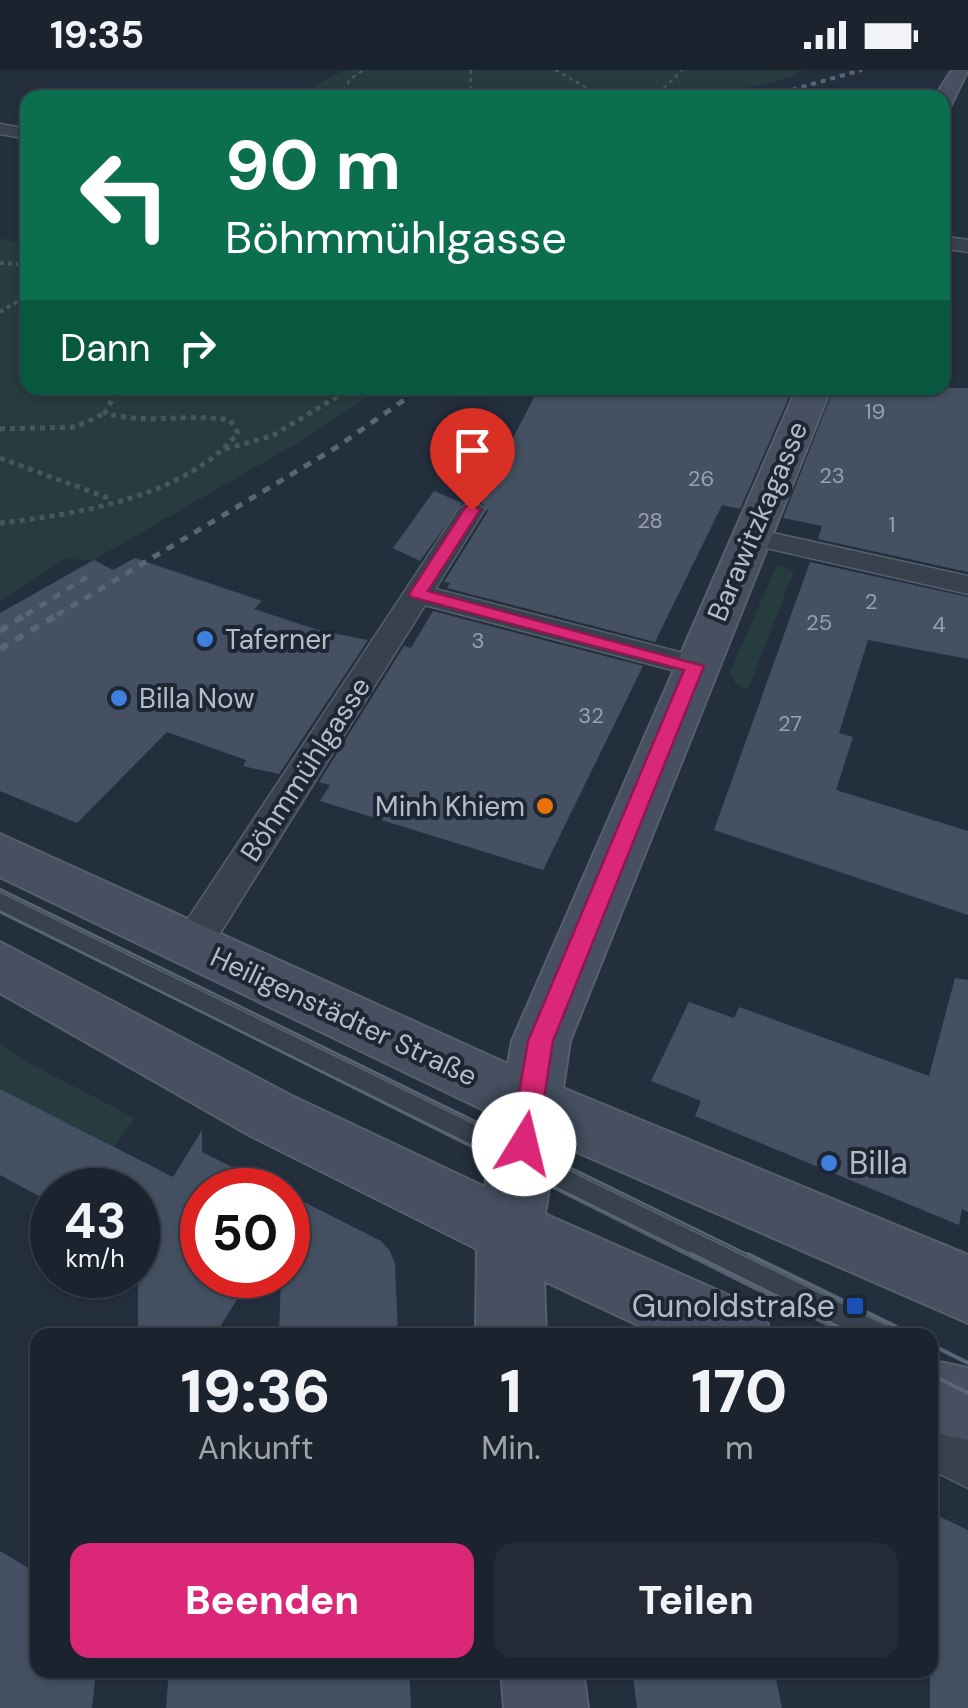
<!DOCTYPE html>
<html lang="de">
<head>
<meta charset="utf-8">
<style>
  body { margin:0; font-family:"DM Sans",sans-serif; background:#242b36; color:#f1f3f6; height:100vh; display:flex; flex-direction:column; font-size:38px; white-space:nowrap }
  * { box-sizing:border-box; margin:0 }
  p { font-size:32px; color:#a0a4aa }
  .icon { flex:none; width:55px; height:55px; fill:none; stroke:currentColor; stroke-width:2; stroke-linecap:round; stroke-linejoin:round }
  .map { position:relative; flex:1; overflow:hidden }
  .side { position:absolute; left:30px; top:1258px; width:908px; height:350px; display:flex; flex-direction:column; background:#1b232e; border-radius:20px; box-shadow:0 2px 8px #0004,0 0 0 2px #39404a }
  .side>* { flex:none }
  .top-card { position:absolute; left:20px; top:20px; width:930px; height:305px; border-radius:20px; box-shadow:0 2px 8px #0004,0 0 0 2px #39404a; background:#0b6e4f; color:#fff; overflow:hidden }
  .speed { position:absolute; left:30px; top:1098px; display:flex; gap:20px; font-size:50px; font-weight:700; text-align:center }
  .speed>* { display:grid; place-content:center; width:130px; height:130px; border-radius:50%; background:#1b232e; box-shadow:0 2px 8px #0004,0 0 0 2px #39404a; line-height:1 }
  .speed small { font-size:25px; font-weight:400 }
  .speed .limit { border:15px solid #d22; background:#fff; color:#111 }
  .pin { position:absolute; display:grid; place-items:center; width:85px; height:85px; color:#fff; margin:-102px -42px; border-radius:50% 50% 50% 0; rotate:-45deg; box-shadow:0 0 10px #0007 }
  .pin .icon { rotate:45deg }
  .me { position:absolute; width:110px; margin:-55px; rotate:9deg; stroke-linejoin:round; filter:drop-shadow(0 0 8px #0008) }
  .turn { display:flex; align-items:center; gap:35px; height:210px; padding:0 40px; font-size:45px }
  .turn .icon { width:130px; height:130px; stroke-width:2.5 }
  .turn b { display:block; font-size:70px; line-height:85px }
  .then { display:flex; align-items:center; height:95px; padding:0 40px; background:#0003; gap:20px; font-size:38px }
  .eta { display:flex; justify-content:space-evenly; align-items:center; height:170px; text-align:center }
  .eta b { font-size:60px; font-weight:800; line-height:70px }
  .cta { display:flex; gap:20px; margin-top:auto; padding:20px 40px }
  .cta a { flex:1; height:115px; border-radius:20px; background:#db2777; color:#fff; font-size:40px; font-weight:800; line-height:115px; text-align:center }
  .cta a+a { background:#242b36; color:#f1f3f6 }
  .status { display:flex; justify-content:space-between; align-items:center; height:70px; padding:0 50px; background:#1b232e; direction:ltr }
  .status svg { height:28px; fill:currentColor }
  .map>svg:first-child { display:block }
</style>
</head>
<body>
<div class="status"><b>19:35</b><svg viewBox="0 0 49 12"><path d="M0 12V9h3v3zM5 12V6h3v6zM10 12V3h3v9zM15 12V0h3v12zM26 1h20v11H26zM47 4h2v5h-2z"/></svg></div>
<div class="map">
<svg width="968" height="1638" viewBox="0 0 968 1638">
  <rect width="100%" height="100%" fill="#242f3e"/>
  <!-- green -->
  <g fill="#263c3f">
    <path d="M344,0H802L794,2L797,5L715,28L295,27Z"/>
    <path d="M0,168L27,175L28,318H382L304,369L94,490L64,489L0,531Z"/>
    <path d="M777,495L794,501L748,620L735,613L730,602Z"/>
    <path d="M0,973L27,992L135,1048L114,1077L0,1019Z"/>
  </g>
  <!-- building -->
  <g fill="#455162">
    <path d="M539,318H793L740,439L722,435L655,572L447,518L450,513L444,512L488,441L480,431Z"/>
    <path d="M834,318H968V502L818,469L822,456L783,448Z"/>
    <path d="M434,421L462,433L420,491L393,478Z"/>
    <path d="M135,488L262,531L254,539L318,560L368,570L279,704L243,696L246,690L167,662L77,753L0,721V543L94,490L113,500Z"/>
    <path d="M810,492L968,527V589L868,570L839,663L853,667L836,720L968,761V845L714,760Z"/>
    <path d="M433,541L643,596L543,800L320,731L330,715L319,712L404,576L411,578Z"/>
    <path d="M955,908L968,910V1142L962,1139L959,1155L695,1046L701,1031L651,1011L689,932L734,948L739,937L929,1006Z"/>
    <path d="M0,1019L173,1107L202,1060V1082L279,1120H202V1205H252L215,1265H138V1120H52V1133L0,1105Z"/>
    <path d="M288,1124L381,1171L390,1181L395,1194L398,1265H279L281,1205H288Z"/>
    <path d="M930,1442L968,1460V1638H930Z"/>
    <path d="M0,1481L38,1504V1600H96L92,1638H0Z"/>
    <path d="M169,1600H409L411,1638H166Z"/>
    <path d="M632,1600H774L782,1638H637Z"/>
  </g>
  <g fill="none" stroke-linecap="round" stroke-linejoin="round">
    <defs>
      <path id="lane" d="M0,823L886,1256L890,1265H849L0,840Z"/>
      <g id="street">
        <path d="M0,54L28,59V69L0,64Z"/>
        <path d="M942,166L968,170V182L942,178Z"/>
        <path d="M472,431L485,439L435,519L706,589L711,596L706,603L695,606L425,535L206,886L192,891L178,886L172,875L178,864L459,439Z"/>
        <path d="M750,458L968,506V524L740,472L736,466Z"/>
        <path d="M930,1343L968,1361V1418L930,1399Z"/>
      </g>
      <g id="secondary">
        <path d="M952,0H968L950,37L942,38V28H934Z"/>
        <path d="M797,318H831L570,971L563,1018L968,1185V1253L556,1073L545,1144L762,1240L772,1265H659L544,1211L546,1265H476L477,1179L249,1065L0,923V872L292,1026L485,1117L498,1047L0,807V764L508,994L512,971Z"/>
        <path d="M930,1290L968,1298V1370L930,1362Z"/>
        <path d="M501,1600H583L588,1638H504Z"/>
      </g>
    </defs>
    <!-- lane casing -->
    <use href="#lane" stroke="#565f6c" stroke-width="4"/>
    <!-- street casing -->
    <use href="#street" stroke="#565f6c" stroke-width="3"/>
    <!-- secondary casing -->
    <use href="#secondary" stroke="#565f6c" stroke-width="4"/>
    <!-- path-far2 -->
    <g stroke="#44595c" stroke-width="2.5" stroke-dasharray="4 4" stroke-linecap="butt">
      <path d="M555,0L591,20L659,23"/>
      <path d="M229,19L251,28"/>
      <path d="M658,24L682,0"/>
      <path d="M149,28L158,27"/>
      <path d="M340,28L350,9L364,0"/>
      <path d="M470,28L471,0"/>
    </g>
    <!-- path-far1 -->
    <g stroke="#44595c" stroke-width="4" stroke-dasharray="4 4" stroke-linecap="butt">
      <path d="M0,193L28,195"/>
      <path d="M0,242L28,225"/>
      <path d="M347,320L351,318"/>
    </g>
    <!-- path -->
    <g stroke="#44595c" stroke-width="5" stroke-dasharray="5 5" stroke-linecap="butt">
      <path d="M0,359L76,357L105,343"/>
      <path d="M225,379L272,366L351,318"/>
      <path d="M0,388L111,429"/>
      <path d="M0,453C79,444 185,427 238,363L230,350C188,343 147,355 105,343L118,318"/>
    </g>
    <!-- lane -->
    <use href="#lane" fill="#38414e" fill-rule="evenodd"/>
    <!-- street -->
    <use href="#street" fill="#38414e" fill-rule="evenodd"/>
    <!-- secondary -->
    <use href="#secondary" fill="#465061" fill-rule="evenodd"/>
    <!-- tram-far1 -->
    <g stroke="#5a6575" stroke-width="2.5">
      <path d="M0,819L753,1187"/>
      <path d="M0,842L696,1187"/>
    </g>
    <!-- tram -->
    <g stroke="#5a6575" stroke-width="4">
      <path d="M691,1184L854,1265"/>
      <path d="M748,1184L913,1265"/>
      <path d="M930,1274L968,1293"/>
      <path d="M930,1304L968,1323"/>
    </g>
    <!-- rail-far2 -->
    <path stroke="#5a6575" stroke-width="4" stroke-dasharray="5 5" stroke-linecap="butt" d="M763,28L862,0"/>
    <!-- rail-far1 -->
    <g stroke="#5a6575" stroke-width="5" stroke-dasharray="8 8" stroke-linecap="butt">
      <path d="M26,545L93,503"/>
      <path d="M57,545L337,377L421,318"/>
    </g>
    <!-- rail -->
    <g stroke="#5a6575" stroke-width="6" stroke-dasharray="9 9" stroke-linecap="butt">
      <path d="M0,561L30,542"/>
      <path d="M0,579L62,542"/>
    </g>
  </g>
  <!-- route -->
  <path fill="#db2777" stroke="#8e194d" stroke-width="2.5" d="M472,435L480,440L428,521L704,596L553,971L537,1074L533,1083L524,1087L514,1083L510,1074L528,971L684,600L411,527L409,524L466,436Z"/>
  <!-- markers -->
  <g fill="#3f7fe0" stroke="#1d2633" stroke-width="4">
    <circle cx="205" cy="569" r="10"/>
    <circle cx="119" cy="628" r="10"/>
    <circle cx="829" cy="1093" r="10"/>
  </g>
  <circle fill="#e8710a" stroke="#1d2633" stroke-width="4" cx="545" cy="736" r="10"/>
  <rect fill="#1a4fb4" stroke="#1d2633" stroke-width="4" x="845" y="1226" width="20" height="20" rx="5"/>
  <g text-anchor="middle" stroke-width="8" stroke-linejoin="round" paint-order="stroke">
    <!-- number labels -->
    <g font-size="22" fill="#98a1af">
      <text x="875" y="349">19</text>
      <text x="832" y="413">23</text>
      <text x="701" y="416">26</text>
      <text x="650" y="458">28</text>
      <text x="892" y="462">1</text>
      <text x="871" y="539">2</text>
      <text x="819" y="560">25</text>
      <text x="939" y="562">4</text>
      <text x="478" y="578">3</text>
      <text x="591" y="653">32</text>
      <text x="790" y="661">27</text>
    </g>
    <!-- street labels -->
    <g font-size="28" fill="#b4bcc9" stroke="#1d2633">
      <text transform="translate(757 451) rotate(-67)" y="10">Barawitzkagasse</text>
      <text transform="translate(305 699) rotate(-57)" y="10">Böhmmühlgasse</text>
      <text transform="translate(344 946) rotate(25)" y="10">Heiligenstädter Straße</text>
    </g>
    <!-- poi labels -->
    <g font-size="28" fill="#b4bcc9" stroke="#1d2633" text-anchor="start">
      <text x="225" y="579">Taferner</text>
      <text x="139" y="638">Billa Now</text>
      <text x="525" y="746" text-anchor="end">Minh Khiem</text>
    </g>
    <!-- near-poi labels -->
    <g font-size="32" fill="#b4bcc9" stroke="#1d2633" text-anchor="start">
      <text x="849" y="1104">Billa</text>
      <text x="835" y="1247" text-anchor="end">Gunoldstraße</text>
    </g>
  </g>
</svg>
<div class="speed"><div>43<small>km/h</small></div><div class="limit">50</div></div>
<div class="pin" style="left:472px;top:440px;background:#d93025"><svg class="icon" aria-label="arrive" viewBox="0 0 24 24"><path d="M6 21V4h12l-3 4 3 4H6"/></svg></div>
<svg class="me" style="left:524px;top:1074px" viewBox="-20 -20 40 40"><circle r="19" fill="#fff"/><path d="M0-13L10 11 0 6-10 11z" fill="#db2777"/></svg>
<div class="top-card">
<div class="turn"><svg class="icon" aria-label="left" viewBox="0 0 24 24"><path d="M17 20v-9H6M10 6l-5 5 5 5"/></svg><div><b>90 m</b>Böhmmühlgasse</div></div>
<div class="then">Dann<svg class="icon" aria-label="right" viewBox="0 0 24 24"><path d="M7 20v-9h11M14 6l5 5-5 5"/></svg></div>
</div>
<section class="side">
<div class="eta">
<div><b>19:36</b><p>Ankunft</p></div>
<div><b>1</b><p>Min.</p></div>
<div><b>170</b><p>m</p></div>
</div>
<div class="cta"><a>Beenden</a><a>Teilen</a></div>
</section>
</div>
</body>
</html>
